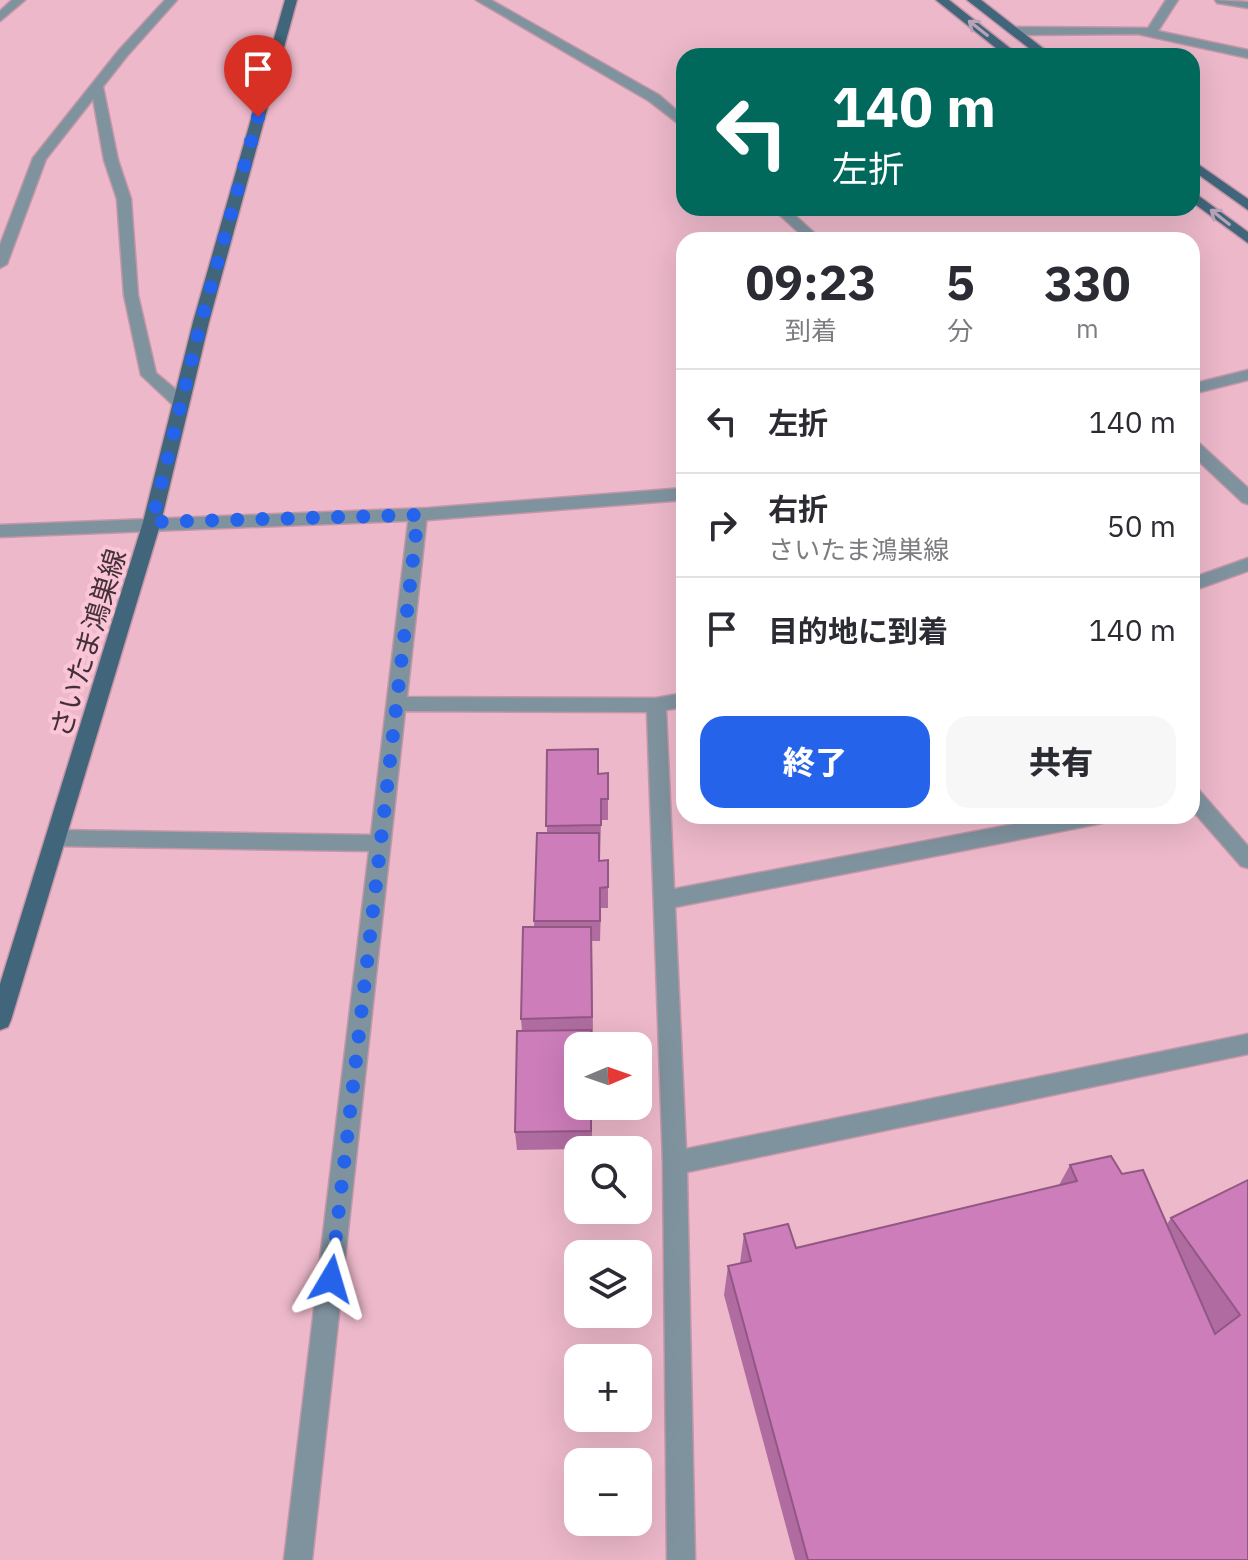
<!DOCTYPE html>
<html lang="ja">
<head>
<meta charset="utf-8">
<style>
  body { margin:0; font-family:"IBM Plex Sans","Noto Sans JP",sans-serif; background:#f7f7f7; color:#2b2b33; height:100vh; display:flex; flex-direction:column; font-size:30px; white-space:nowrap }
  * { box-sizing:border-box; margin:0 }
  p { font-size:26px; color:#7c7c81 }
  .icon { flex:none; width:44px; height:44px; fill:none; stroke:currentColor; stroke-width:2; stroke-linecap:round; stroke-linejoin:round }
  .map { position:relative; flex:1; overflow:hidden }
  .panel { position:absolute; left:676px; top:232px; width:524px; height:592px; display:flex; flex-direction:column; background:#fff; border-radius:24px; box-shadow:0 8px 32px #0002 }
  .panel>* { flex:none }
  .banner { position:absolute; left:676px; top:48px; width:524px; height:168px; border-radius:24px; box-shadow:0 8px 32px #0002; background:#00695c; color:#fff; overflow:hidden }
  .needle { width:52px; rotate:88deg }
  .fabs { position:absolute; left:564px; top:1032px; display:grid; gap:16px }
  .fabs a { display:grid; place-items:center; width:88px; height:88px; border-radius:16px; background:#fff; box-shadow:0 8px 32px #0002; font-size:40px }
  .pin { position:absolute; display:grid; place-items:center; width:68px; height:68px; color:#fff; margin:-82px -34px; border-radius:50% 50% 50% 0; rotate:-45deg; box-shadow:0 0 8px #0007 }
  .pin .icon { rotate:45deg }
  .me { position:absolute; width:88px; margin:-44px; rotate:7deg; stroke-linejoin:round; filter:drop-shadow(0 0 6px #0008) }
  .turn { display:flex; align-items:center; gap:28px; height:168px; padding:0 24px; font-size:36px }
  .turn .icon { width:104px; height:104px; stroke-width:2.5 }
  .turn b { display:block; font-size:56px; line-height:68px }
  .eta { display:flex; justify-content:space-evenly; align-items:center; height:136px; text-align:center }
  .eta b { font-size:48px; font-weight:800; line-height:56px }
  .button { display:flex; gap:16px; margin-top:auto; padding:16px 24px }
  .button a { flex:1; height:92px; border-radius:24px; background:#2563eb; color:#fff; font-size:32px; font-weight:800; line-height:92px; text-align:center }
  .button a+a { background:#f7f7f7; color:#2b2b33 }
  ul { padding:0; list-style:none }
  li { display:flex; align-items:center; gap:24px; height:104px; padding:0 24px; border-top:2px solid #e1e1e2 }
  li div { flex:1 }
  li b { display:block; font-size:30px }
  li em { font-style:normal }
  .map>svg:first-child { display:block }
</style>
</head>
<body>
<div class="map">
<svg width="1248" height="1560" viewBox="0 0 1248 1560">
  <rect width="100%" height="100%" fill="#ecb8ca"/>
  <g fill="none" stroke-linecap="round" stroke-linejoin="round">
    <defs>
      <path id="service" d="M97,83L103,87L118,160L131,199L138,295L156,373L187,399V407H175L141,375L124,295L117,199L104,160L91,87Z"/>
      <g id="minor">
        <path d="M12,0H25L0,21V11Z"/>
        <path d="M165,0H177L127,56L46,159L7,264L0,268V245L33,158L119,50Z"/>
        <path d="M476,0H491L659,95L684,117V128L649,101Z"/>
        <path d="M1166,0H1178L1158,31L1248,50V58L1138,34L1013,35L1007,31L1013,27L1148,28Z"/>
        <path d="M1215,0L1248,2V8L1217,3Z"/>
        <path d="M772,208H787L822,240H807Z"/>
        <path d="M1192,441L1198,442L1248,488V504L1242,502L1192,455Z"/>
        <path d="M418,509L427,515L407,697L656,698L684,693V707L666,710L674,889L1056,816H1108L1105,822L1098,824L675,907L686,1149L1248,1034V1054L687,1172L695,1560H667L663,1163L647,712L405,711L312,1560H284L369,851L57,846L50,844L47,838L50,832L57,830L371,835L409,515Z"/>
        <path d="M1248,558V571L1192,591V578Z"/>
        <path d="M1192,788L1199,790L1248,846V868L1241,866L1192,810Z"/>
      </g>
      <g id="tertiary">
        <path d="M1248,370V380L1192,394V384Z"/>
        <path d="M684,488V500L428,520L0,537V525L428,508Z"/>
      </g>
      <g id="primary">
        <path d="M285,0H297L209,322L161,522L11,1020L8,1027L0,1030V984L143,522L193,322Z"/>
        <path d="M936,0H949L1020,56H1006Z"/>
        <path d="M967,0H981L1053,56H1039Z"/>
        <path d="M1192,160L1248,199V210L1192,170Z"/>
        <path d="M1192,191L1248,232V243L1192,202Z"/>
      </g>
    </defs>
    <!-- service casing -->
    <use href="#service" stroke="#c497a7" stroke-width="3"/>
    <!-- minor casing -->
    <use href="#minor" stroke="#c497a7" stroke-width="3"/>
    <!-- tertiary casing -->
    <use href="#tertiary" stroke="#c497a7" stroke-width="3"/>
    <!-- primary casing -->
    <use href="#primary" stroke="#c497a7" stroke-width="3"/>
    <!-- service -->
    <use href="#service" fill="#7f939f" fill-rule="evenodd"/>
    <!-- minor -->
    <use href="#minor" fill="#7f939f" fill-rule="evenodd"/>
    <!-- tertiary -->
    <use href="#tertiary" fill="#7f939f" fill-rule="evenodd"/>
    <!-- primary -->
    <use href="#primary" fill="#41657b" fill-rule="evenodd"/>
  </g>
  <!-- wall -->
  <g fill="#b06ca0">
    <path d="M598,749V774L608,773V820H601L600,861L608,860V908H601L600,941H592L593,1036L591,1037V1046H578V1106H592V1140L644,1139V1199H638V1150H582V1149L517,1150L515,1132L517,1031H522L521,1019L523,927H534L537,833H547V750Z"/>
    <path d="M1070,1165L1122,1174L1167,1224L1171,1218L1248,1180V1560H795L724,1295L728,1266L740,1263L744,1234L796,1248L1059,1185Z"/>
  </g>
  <!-- building -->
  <g fill="#cd7dba" stroke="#905882" stroke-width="2">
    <path d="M598,749V774L608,773V799H601V825L546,826L547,750Z"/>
    <path d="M537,833H599V861L608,860V887L600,888V921H534Z"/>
    <path d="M523,927H591L592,1017L521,1019Z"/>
    <path d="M591,1030V1046H578V1106H591V1131L515,1132L517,1031Z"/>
    <path d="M644,1139L645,1182H638V1150H582V1140Z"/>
    <path d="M1111,1156L1122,1174L1143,1170L1215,1334L1240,1315L1171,1218L1248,1180V1560H808L728,1266L751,1261L744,1234L788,1224L796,1248L1077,1181L1070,1165Z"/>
  </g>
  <!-- one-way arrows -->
  <defs><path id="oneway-shaft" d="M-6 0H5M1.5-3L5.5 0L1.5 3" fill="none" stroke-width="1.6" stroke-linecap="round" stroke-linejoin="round" transform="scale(2)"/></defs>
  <g stroke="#b9a3b7">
    <use href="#oneway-shaft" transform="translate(978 28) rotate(-142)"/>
    <use href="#oneway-shaft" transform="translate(1220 217) rotate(-142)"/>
  </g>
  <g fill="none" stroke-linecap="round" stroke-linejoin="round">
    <!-- route -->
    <path stroke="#2563eb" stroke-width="14" stroke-dasharray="0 25.2" d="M258,117L201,322L152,522L418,515L331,1279"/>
  </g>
  <g text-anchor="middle" stroke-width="8" stroke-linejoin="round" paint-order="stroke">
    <!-- street labels -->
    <g font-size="28" fill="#453037" stroke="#f9c5d7">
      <text transform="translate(88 643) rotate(-73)" y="10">さいたま鴻巣線</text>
    </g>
  </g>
</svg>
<div class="fabs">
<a><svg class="needle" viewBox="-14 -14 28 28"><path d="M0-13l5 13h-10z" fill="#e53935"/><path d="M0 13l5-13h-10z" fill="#7c7c81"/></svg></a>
<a><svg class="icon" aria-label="search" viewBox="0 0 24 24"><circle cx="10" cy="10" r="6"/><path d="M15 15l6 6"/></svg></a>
<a><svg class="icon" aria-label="layers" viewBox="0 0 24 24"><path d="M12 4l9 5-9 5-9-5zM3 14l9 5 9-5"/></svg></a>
<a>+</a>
<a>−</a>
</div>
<div class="pin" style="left:258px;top:117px;background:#d93025"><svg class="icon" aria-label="arrive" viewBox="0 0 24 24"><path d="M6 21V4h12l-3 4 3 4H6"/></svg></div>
<svg class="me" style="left:331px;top:1279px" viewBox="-20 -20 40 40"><path d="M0-17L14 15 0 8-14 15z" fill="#2563eb" stroke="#fff" stroke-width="4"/></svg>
<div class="banner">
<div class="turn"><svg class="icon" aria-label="left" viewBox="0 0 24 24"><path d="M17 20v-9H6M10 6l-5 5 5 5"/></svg><div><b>140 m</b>左折</div></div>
</div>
<section class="panel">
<div class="eta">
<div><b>09:23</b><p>到着</p></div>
<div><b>5</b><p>分</p></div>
<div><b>330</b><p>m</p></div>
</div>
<ul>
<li><svg class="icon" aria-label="left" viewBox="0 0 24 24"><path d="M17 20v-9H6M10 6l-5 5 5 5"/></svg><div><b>左折</b></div><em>140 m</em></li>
<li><svg class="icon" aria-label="right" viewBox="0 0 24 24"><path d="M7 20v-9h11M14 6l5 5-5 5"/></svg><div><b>右折</b><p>さいたま鴻巣線</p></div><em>50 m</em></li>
<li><svg class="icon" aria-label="arrive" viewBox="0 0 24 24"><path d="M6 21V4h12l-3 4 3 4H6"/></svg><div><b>目的地に到着</b></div><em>140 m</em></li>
</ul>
<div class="button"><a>終了</a><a>共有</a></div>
</section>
</div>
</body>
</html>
